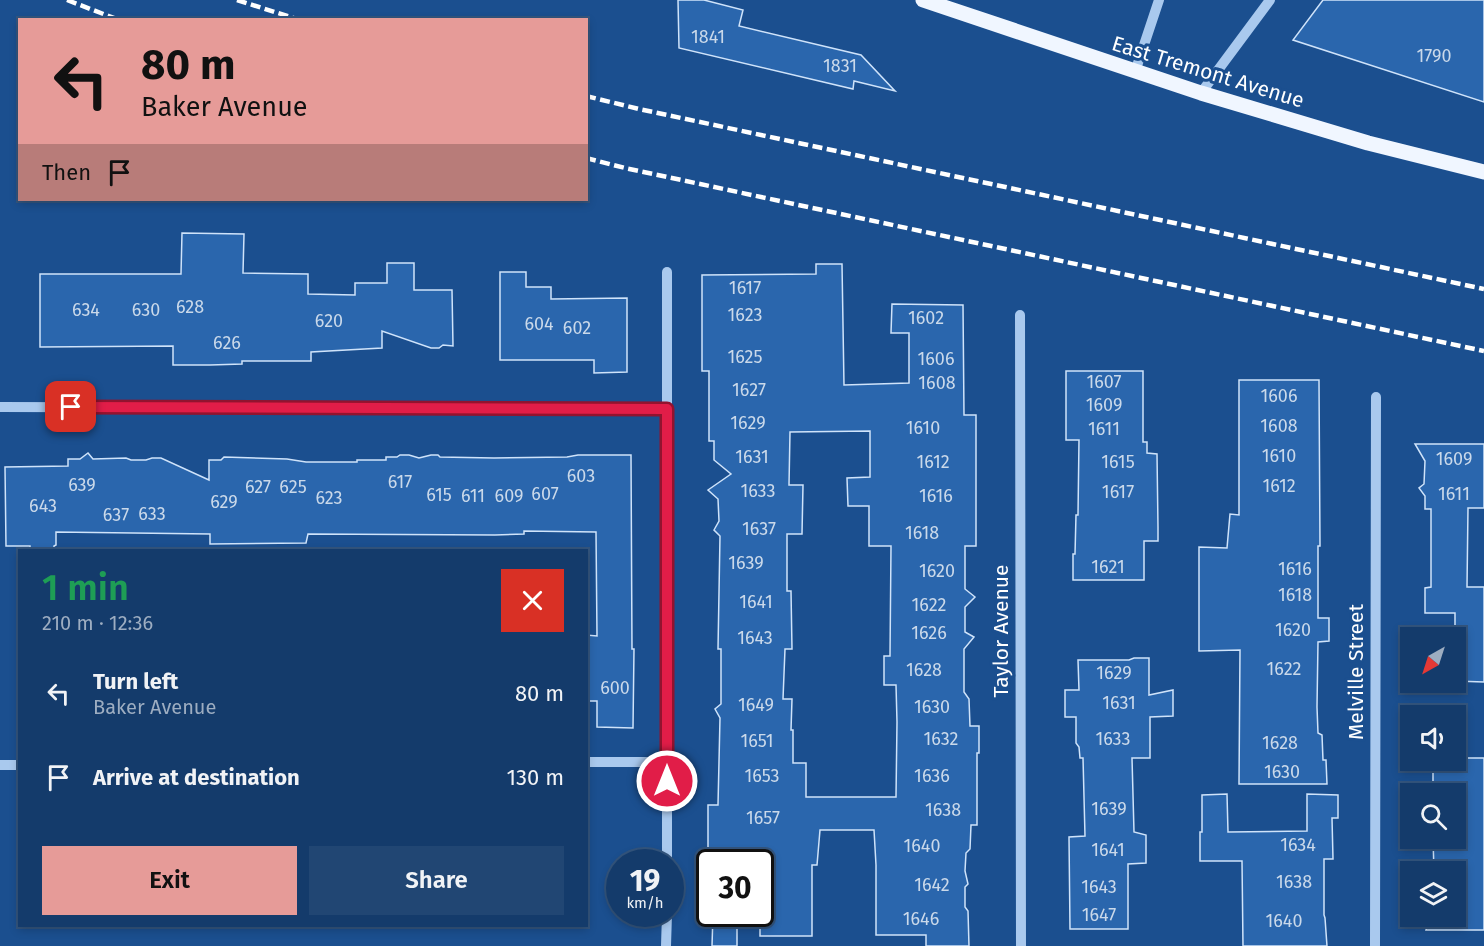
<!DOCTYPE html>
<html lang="en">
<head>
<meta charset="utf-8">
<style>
  body { margin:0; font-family:"Fira Sans",sans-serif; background:#214673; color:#f1f3f6; height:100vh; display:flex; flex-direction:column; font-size:22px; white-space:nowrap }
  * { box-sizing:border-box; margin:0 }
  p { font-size:20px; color:#9dadc1 }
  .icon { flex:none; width:33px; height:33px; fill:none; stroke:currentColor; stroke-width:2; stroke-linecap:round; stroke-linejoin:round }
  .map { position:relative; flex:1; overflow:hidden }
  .sheet { position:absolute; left:18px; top:549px; width:570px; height:378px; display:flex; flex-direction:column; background:#143b6b; border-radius:0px; box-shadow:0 3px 9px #0003,0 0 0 2px #33557e }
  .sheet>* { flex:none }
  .guide { position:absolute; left:18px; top:18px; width:570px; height:183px; border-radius:0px; box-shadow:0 3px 9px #0003,0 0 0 2px #33557e; background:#e69b98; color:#111; overflow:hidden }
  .needle { width:39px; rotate:219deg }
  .controls { position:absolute; left:1400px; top:627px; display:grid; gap:12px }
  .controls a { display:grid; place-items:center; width:66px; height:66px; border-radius:0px; background:#143b6b; box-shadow:0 3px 9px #0003,0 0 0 2px #33557e; font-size:30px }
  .speed { position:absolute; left:606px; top:849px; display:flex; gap:12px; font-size:30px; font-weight:700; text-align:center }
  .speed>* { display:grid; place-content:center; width:78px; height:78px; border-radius:50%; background:#143b6b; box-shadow:0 3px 9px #0003,0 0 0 2px #33557e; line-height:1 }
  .speed small { font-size:15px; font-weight:400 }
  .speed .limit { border:3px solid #111; border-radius:9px; background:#fff; color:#111 }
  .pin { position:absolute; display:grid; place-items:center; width:51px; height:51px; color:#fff; margin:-26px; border-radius:12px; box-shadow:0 3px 9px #0006 }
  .me { position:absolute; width:66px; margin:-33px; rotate:0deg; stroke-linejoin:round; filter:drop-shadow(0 0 4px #0008) }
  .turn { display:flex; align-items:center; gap:21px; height:126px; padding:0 24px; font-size:27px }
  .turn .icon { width:78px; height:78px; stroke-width:2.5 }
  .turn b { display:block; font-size:42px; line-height:51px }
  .then { display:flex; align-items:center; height:57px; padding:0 24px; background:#0003; gap:12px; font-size:22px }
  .round { display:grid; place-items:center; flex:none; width:63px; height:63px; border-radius:0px; background:#214673 }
  .summary { display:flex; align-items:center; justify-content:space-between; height:102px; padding:0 24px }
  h1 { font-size:36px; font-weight:600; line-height:45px; color:#1e9e55 }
  .cta { display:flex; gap:12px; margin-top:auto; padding:12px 24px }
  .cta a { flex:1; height:69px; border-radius:0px; background:#e69b98; color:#111; font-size:24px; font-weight:600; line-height:69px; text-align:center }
  .cta a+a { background:#214673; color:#f1f3f6 }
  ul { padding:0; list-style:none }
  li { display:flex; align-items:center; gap:18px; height:84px; padding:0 24px }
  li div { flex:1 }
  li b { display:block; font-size:22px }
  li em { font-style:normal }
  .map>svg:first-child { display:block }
</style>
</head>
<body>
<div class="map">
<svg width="1484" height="946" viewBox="0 0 1484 946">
  <rect width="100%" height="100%" fill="#1b4f8f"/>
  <!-- building -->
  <g fill="#2a66ad" stroke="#cfe3fa" stroke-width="1.5" fill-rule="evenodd">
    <path d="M678,0H704L743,10L739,26L861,55L895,91L854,81L853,89L679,48Z"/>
    <path d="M1323,0H1484V102L1293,40Z"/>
    <path d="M182,233L244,234L243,273L308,274V294L355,295V283H387V263H414V290H452L453,346L443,345L439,348H431L382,331V348L311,352V361H242V364L210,365H173V346L40,347V274H181Z"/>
    <path d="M816,264H842L844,385L909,383V333H891L892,304L963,305L964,415H976V546H965V589L975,597L965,607V632L974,637L964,649V692L969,699L970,726H979V753H977V825H971L970,849L966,853L965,871L968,884L965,887V907L968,911L969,946H926V935H876V865L874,830H820L817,865H812V936H760V858H708V805H718L720,718L715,709L721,704V649H718L720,536L714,530L719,521L718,499L708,490L731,474L714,460V441H709V371H702V275L816,274ZM870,431V477L847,478L848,506H869V546H891L890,656H884V685H896L897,722L896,797H806V763H793V730H791L792,699H783L785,649H792L791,591H787V534H802L803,485H789L790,432Z"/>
    <path d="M500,272H526V287H551V299L627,298V372L594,373V360H500Z"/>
    <path d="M1066,371H1143V442H1147V453L1157,454L1158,527V541H1144V580H1073V554H1075L1076,515H1078L1079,440H1066Z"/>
    <path d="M1239,380H1319L1320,546H1318V618H1329V641L1318,642L1317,707L1318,733L1322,735L1323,760H1326L1327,784H1239L1240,650L1199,651V547L1227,548L1230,514L1239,515Z"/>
    <path d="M1415,444H1484V508H1468L1467,587H1484V682L1455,681V613H1425V588L1431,587V509H1425V496L1419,488L1424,484L1425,461Z"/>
    <path d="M88,453L93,459L126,458L131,460H146L152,458H161L209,480V460H221L224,457L287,459L306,462H357V460H386V457H397L400,455H409L419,458L431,455H438L440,457L494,458L567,457L578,455H631L632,649H634L633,728L597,727V701H586V635L597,636L596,532L524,531V534L495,535L308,534L306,543L210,544V534L56,532V545L54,546V550H30V546H6L5,467L68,466V459H80Z"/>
    <path d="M1134,658H1149V695L1173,690V716L1150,717V758H1132L1134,832L1146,835V863L1128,864V929H1070L1069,837L1085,836L1083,758H1080L1079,747L1076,743V717H1065V690H1079L1078,660H1129Z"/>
    <path d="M1455,758H1484V930H1426L1430,916H1455V872H1434L1433,838H1455V794H1433V760H1455Z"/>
    <path d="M1227,794L1228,832L1307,831V794L1338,795V818H1332L1333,859H1324V915L1325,918L1327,946H1243L1242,861H1200V832H1202V795Z"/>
    <path d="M713,914H737V946H712Z"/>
  </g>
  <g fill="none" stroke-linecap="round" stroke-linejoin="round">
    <!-- minor -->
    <g stroke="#a9c9ee" stroke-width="10">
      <path d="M1135,72L1159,0"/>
      <path d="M1201,93L1270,0"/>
      <path d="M1020,315L1021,946"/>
      <path d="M0,407L667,409"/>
      <path d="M586,762H667"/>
      <path d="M0,765H20"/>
      <path d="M667,862V272"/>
      <path d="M666,946L667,914"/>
      <path d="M1375,946L1376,397"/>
    </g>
    <!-- major -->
    <path stroke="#f0f6ff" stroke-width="15" d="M923,0L1201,93L1368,143L1484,172"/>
    <!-- rail -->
    <g stroke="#fff" stroke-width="4.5" stroke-dasharray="10 4.5" stroke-linecap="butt">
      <path d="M67,0L119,20"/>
      <path d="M237,0L300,20"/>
      <path d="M586,96L639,109L1484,289"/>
      <path d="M586,158L625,168L1484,351"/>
    </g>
  </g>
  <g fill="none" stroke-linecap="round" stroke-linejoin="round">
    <defs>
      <path id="route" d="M71,407L667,409V781"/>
    </defs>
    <!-- route casing -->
    <use href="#route" stroke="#92132f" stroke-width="15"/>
    <!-- route -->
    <use href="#route" stroke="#e11d48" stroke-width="10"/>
  </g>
  <g text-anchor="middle" stroke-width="6" stroke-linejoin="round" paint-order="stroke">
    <!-- number labels -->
    <g font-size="18" fill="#cad9ea">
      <text x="708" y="43">1841</text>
      <text x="1434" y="62">1790</text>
      <text x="840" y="72">1831</text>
      <text x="745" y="294">1617</text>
      <text x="190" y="313">628</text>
      <text x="86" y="316">634</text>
      <text x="146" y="316">630</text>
      <text x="745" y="321">1623</text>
      <text x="926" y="324">1602</text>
      <text x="329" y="327">620</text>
      <text x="539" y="330">604</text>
      <text x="577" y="334">602</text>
      <text x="227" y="349">626</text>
      <text x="745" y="363">1625</text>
      <text x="936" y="365">1606</text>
      <text x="1104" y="388">1607</text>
      <text x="937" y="389">1608</text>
      <text x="749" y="396">1627</text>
      <text x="1279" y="402">1606</text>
      <text x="1104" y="411">1609</text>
      <text x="748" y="429">1629</text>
      <text x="1279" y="432">1608</text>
      <text x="923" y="434">1610</text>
      <text x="1104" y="435">1611</text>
      <text x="1279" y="462">1610</text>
      <text x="752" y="463">1631</text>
      <text x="1454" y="465">1609</text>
      <text x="933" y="468">1612</text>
      <text x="1118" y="468">1615</text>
      <text x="581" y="482">603</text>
      <text x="400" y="488">617</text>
      <text x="82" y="491">639</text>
      <text x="1279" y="492">1612</text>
      <text x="258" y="493">627</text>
      <text x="293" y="493">625</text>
      <text x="758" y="497">1633</text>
      <text x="1118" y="498">1617</text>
      <text x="545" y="500">607</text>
      <text x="1454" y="500">1611</text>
      <text x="439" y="501">615</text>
      <text x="473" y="502">611</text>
      <text x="509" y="502">609</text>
      <text x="936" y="502">1616</text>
      <text x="329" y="504">623</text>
      <text x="224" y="508">629</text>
      <text x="43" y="512">643</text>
      <text x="152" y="520">633</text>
      <text x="116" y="521">637</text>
      <text x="759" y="535">1637</text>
      <text x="922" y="539">1618</text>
      <text x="746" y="569">1639</text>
      <text x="1108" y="573">1621</text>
      <text x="1295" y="575">1616</text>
      <text x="937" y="577">1620</text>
      <text x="1295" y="601">1618</text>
      <text x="756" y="608">1641</text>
      <text x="929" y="611">1622</text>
      <text x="1293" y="636">1620</text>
      <text x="929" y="639">1626</text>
      <text x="755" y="644">1643</text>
      <text x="1284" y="675">1622</text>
      <text x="924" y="676">1628</text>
      <text x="1114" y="679">1629</text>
      <text x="615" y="694">600</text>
      <text x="1119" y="709">1631</text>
      <text x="756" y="711">1649</text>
      <text x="932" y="713">1630</text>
      <text x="941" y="745">1632</text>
      <text x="1113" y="745">1633</text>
      <text x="757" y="747">1651</text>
      <text x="1280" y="749">1628</text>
      <text x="1282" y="778">1630</text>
      <text x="762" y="782">1653</text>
      <text x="932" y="782">1636</text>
      <text x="1109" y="815">1639</text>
      <text x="943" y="816">1638</text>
      <text x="763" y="824">1657</text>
      <text x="1298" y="851">1634</text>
      <text x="922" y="852">1640</text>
      <text x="1108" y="856">1641</text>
      <text x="1294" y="888">1638</text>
      <text x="932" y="891">1642</text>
      <text x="1099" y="893">1643</text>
      <text x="1099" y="921">1647</text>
      <text x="921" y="925">1646</text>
      <text x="1284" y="927">1640</text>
    </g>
    <!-- street labels -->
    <g font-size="21" fill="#fff" stroke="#1b4f8f">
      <text transform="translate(1208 72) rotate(17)" y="7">East Tremont Avenue</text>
      <text transform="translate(1001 631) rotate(-90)" y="7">Taylor Avenue</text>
      <text transform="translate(1356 672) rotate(-90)" y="7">Melville Street</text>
    </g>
  </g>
</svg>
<div class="controls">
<a><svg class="needle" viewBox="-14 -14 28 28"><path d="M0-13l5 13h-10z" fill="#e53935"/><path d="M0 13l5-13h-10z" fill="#9dadc1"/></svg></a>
<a><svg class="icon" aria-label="sound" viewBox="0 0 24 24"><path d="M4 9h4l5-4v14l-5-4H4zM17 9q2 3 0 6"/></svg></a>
<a><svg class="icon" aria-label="search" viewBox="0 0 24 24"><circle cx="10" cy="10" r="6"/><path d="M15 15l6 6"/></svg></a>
<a><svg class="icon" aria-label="layers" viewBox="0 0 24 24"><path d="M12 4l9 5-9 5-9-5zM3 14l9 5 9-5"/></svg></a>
</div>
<div class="speed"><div>19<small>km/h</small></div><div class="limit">30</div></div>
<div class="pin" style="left:71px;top:407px;background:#d93025"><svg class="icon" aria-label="arrive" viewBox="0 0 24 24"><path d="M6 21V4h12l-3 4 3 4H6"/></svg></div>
<svg class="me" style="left:667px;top:781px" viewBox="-20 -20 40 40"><circle r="17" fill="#e11d48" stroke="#fff" stroke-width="3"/><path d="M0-11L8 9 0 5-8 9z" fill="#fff"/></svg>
<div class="guide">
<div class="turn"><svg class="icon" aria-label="left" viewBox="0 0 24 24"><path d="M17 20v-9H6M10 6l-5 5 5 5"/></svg><div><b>80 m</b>Baker Avenue</div></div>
<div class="then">Then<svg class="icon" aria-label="arrive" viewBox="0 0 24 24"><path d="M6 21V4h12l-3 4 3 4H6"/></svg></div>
</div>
<section class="sheet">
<div class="summary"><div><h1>1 min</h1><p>210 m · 12:36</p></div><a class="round" style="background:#d93025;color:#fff"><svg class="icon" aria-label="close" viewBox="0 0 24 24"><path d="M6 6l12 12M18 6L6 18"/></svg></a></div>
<ul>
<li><svg class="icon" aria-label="left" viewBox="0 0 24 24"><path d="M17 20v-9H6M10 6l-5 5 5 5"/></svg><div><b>Turn left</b><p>Baker Avenue</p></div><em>80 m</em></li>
<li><svg class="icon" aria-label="arrive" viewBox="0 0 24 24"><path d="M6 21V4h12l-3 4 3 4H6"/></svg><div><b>Arrive at destination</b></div><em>130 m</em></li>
</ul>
<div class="cta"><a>Exit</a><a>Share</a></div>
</section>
</div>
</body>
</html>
